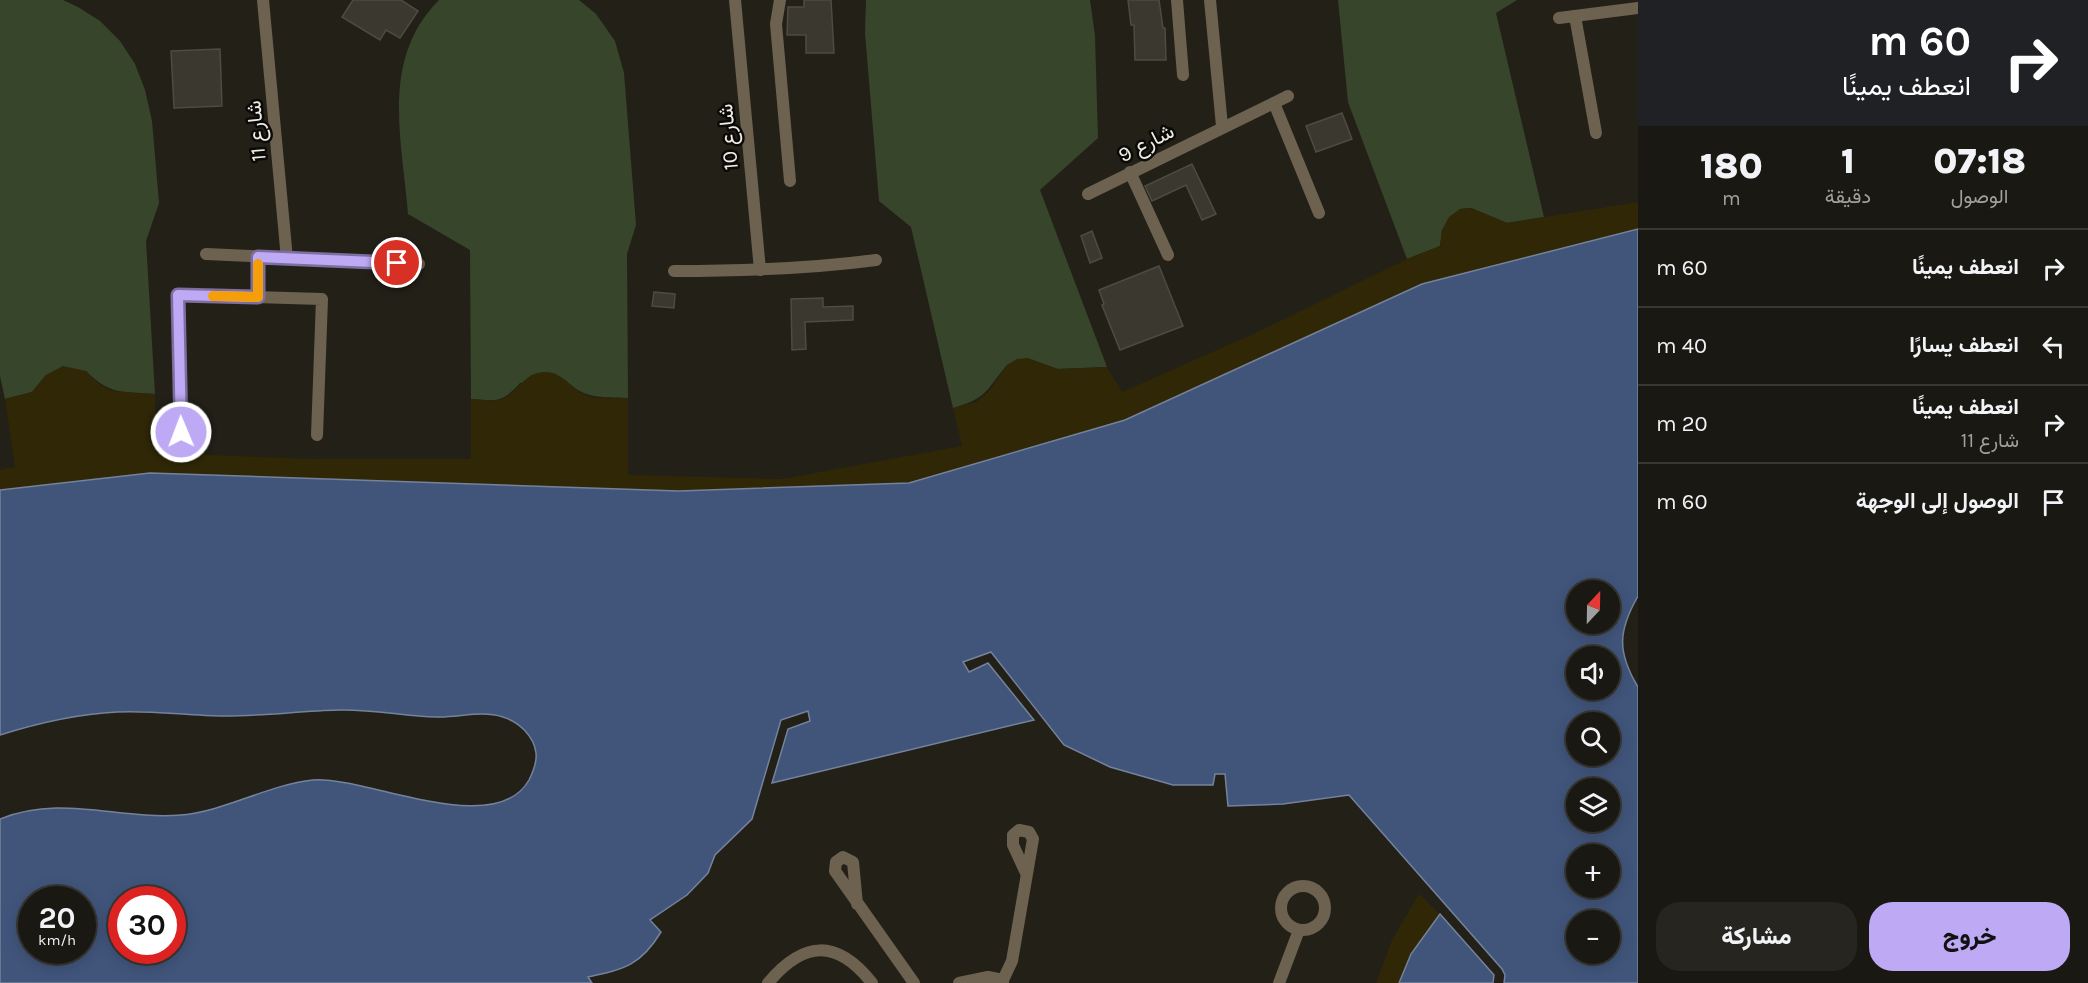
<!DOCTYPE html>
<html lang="ar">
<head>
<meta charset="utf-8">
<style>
  body { margin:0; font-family:Karla,Vazirmatn,sans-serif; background:#272520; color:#f1f3f6; direction:rtl; height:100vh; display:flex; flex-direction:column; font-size:22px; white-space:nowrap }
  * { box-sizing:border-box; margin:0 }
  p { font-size:20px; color:#9fa09f }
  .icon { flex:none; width:33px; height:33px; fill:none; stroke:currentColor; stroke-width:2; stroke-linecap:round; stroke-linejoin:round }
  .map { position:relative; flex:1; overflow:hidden; direction:ltr }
  .details { display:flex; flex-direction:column; background:#1a1812; width:450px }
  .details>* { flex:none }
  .banner { background:#202124; color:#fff; overflow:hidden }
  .needle { width:39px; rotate:22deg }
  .controls { position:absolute; left:1566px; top:580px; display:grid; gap:12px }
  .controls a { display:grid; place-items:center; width:54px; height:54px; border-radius:50%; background:#1a1812; box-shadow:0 3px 15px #0003,0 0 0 2px #383732; font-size:30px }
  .speed { position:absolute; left:18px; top:886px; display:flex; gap:12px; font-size:30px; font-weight:700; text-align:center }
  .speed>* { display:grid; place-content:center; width:78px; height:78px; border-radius:50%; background:#1a1812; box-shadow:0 3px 15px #0003,0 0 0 2px #383732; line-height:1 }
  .speed small { font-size:15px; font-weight:400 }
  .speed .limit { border:9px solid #d22; background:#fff; color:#111 }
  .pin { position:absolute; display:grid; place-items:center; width:51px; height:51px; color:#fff; margin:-26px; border:3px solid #fff; border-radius:50%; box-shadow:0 2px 6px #0007 }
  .me { position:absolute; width:66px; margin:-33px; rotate:359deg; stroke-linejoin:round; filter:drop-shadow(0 0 4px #0008) }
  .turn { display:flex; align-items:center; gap:21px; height:126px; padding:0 18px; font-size:27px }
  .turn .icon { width:78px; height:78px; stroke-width:2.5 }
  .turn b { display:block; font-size:42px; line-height:51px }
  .eta { display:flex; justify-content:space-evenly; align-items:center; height:102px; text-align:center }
  .eta b { font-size:36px; font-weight:800; line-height:42px }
  .button { display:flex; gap:12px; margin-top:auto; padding:12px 18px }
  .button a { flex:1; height:69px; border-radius:24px; background:#bea9f4; color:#111; font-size:24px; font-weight:800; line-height:69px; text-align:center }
  .button a+a { background:#272520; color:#f1f3f6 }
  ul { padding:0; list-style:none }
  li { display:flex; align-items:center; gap:18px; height:78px; padding:0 18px; border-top:2px solid #383732 }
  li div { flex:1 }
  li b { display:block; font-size:22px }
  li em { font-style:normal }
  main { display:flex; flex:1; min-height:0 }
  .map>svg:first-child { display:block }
</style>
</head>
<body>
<main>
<section class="details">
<div class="banner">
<div class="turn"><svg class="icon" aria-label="right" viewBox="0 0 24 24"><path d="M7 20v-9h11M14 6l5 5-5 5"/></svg><div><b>60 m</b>انعطف يمينًا</div></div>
</div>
<div class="eta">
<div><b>07:18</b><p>الوصول</p></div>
<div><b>1</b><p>دقيقة</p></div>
<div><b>180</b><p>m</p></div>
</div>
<ul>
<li><svg class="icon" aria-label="right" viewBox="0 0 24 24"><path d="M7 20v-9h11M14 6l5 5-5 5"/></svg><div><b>انعطف يمينًا</b></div><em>60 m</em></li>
<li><svg class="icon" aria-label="left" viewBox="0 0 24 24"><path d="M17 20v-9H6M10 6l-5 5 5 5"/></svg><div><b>انعطف يسارًا</b></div><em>40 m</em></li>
<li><svg class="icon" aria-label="right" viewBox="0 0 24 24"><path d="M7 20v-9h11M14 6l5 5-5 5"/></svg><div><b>انعطف يمينًا</b><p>شارع 11</p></div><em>20 m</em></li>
<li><svg class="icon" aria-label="arrive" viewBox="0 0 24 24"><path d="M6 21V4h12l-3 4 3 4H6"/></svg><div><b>الوصول إلى الوجهة</b></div><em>60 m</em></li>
</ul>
<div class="button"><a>خروج</a><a>مشاركة</a></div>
</section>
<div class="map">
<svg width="1638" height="983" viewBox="0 0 1638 983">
  <rect width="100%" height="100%" fill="#232018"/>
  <!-- green -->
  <g fill="#37452b">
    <path d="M0,0H63L78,7L100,21L120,41L135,64L145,90L152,121L159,203L146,241L155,394C124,392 109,395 86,371L46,375L32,392L5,399L0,376Z"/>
    <path d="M439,0H579L596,14L615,41L624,73L636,225L627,254L628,398C598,397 584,399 562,378L520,383C502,403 497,401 471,399L470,250L408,214C402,139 380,59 439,0Z"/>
    <path d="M866,0H1090L1095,36L1098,138L1040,190L1107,367L1058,369L1007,365C985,391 988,398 953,408L911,227L879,201L865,33Z"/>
    <path d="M1338,0H1517L1496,13L1544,217L1507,223L1471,208L1460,209L1442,230L1440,246L1407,259L1348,102Z"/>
  </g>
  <!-- sand -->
  <g fill="#2f2706">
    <path d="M1638,202V229L1422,284L1125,420L909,483L679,491L150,473L0,490V470L15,467L5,399L32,392L46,375L63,366L86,371L100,385L113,391L155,394L156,453L314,459H471V399C480,399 491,402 499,400C518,395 523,371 546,372C562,372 572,389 586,395C597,400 615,398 628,398V475L782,479L962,446L953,408L976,402L989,391L1007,365L1017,359L1028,358L1058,369L1107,367L1122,392L1262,330L1407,259L1440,246L1442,230L1449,217L1460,209L1471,208L1507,223Z"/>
    <path d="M1419,894L1440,914L1411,954L1399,983H1376L1392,940Z"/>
  </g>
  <!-- water -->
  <g fill="#41557b" stroke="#75829b" stroke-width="1.5" fill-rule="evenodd">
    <path d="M1638,229V596C1618,631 1617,652 1638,687V983H1504L1505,975L1502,969L1349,795L1283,804L1228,806L1225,774H1215L1213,785H1173L1110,767L1064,745L991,652L963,662L969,672L988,663L1034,720L772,783L788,729L810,721L808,711L781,720L752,819L715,855L708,873L687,895L650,920L661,932C641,965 625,969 588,977L592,983H0V819C62,794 118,820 181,815C226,811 267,785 313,780C367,776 495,840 529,780C533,772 537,762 536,753C534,736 519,722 503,717C480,710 459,718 436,717C403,716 372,709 339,710C301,711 263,716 225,716C189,716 153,710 117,712C77,714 38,723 0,735V490L150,473L679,491L909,483L1125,420L1422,284ZM1576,591H1610V624H1576ZM1576,657H1610V690H1576ZM1576,723H1610V756H1576ZM1576,789H1610V822H1576ZM1576,855H1610V888H1576ZM32,900H82V951H32ZM122,900H172V951H122ZM1576,921H1610V954H1576Z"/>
    <path d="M1440,914L1494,975L1493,983H1399L1411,954Z"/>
  </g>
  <!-- building -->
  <g fill="#3b382f" stroke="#4e4b41" stroke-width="1.5">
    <path d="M353,0H401L418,11L400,38L386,30L380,40L342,17Z"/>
    <path d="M804,0H831L834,53H806V35H787L788,7H804Z"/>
    <path d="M1128,0H1159L1163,28H1165L1166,60H1135L1134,25H1131Z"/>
    <path d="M220,49L222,106L174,108L171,51Z"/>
    <path d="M1342,113L1352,139L1316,152L1306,126Z"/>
    <path d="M1192,164L1216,214L1202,220L1186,185L1152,201L1145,186Z"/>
    <path d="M1092,231L1102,258L1090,263L1081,236Z"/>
    <path d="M1159,266L1183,326L1120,350L1102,305L1104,304L1099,290Z"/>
    <path d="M654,292L675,294L674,308L652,306Z"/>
    <path d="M823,298V307L853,306V320L805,322L806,349L792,350L791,299Z"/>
  </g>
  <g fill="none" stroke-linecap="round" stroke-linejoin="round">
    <!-- minor -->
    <g stroke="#6d6250" stroke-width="12">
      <path d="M263,0L287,259"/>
      <path d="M735,0L760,270"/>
      <path d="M780,0L776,24L790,181"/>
      <path d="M1177,0L1183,75"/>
      <path d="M1210,0L1222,126"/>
      <path d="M1575,16L1596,133"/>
      <path d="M1559,18L1638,8"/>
      <path d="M1274,103L1319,213"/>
      <path d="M1130,172L1168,255"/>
      <path d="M1088,194L1288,96"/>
      <path d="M206,254L419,264"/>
      <path d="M258,257V297"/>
      <path d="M674,271C742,271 808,269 876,260"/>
      <path d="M181,432L178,295L322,299L317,435"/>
      <circle cx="1303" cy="908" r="22"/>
      <path d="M857,904L853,862L843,857L836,862L835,871L914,983"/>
      <path d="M1003,980L1012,961L1033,839L1029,832L1019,830L1013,835V845L1026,873"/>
      <path d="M768,983C804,940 837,939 872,983"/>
      <path d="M959,983L988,977L1003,980V983"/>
      <path d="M1279,983L1299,930"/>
    </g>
  </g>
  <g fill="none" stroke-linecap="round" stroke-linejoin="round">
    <defs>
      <path id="route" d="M181,432L178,295L258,297V257L397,263"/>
    </defs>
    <!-- route casing -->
    <use href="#route" stroke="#7c6e9f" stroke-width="15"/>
    <!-- route -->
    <use href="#route" stroke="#bea9f4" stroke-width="10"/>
    <!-- slow -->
    <path stroke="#f59e0b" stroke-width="10" d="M213,296L258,297V264"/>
  </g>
  <g text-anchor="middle" stroke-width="5" stroke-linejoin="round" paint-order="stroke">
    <!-- street labels -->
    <g font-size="21" fill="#eeece6" stroke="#0b0a07">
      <text transform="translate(256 131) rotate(-95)" y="7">شارع 11</text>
      <text transform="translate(728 137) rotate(-95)" y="7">شارع 10</text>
      <text transform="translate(1146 143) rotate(-27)" y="7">شارع 9</text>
    </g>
  </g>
</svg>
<div class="controls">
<a><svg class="needle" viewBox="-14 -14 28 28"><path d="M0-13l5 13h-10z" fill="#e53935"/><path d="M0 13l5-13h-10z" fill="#9fa09f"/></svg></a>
<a><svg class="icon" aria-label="sound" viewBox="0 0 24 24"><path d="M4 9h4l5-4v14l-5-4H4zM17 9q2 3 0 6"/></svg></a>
<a><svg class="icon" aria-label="search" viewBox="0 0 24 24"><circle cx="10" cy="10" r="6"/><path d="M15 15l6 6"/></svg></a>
<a><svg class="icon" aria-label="layers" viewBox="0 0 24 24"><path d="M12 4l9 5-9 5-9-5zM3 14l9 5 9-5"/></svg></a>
<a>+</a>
<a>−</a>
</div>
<div class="speed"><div>20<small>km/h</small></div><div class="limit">30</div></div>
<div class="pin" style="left:397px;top:263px;background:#d93025"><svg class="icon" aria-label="arrive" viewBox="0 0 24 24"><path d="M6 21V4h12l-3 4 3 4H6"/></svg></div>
<svg class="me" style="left:181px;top:432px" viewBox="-20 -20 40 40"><circle r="17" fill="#bea9f4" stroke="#fff" stroke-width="3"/><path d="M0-11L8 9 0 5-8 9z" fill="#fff"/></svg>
</div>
</main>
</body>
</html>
